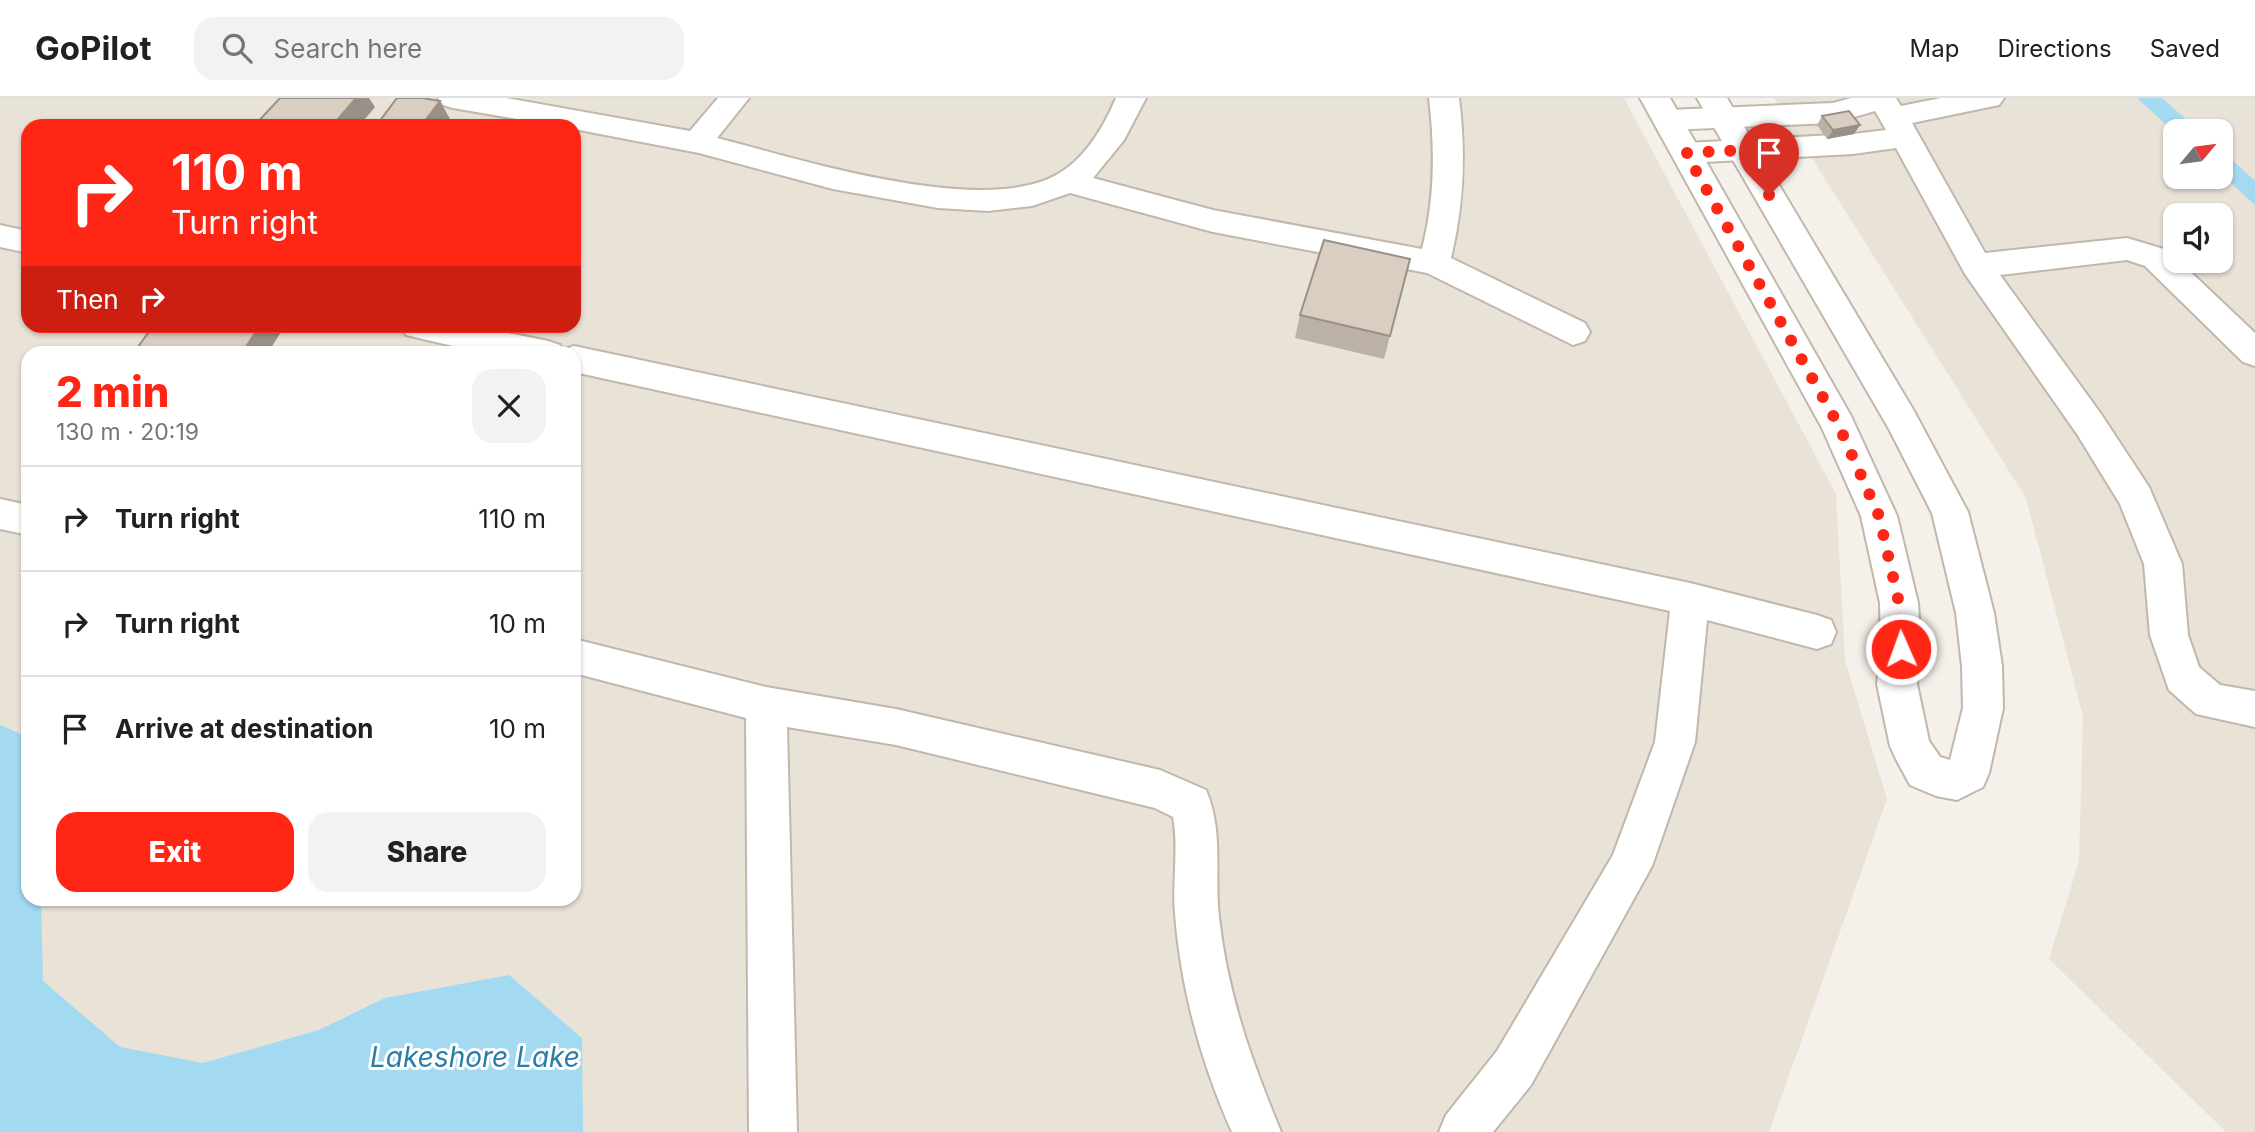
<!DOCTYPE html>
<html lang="en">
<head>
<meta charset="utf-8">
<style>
  body { margin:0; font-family:Inter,sans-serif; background:#f2f2f2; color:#202124; height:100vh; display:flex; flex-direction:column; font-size:26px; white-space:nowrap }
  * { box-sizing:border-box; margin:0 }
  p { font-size:23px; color:#757577 }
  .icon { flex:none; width:38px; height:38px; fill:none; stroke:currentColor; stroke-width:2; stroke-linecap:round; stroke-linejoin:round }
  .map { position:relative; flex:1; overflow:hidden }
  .panel { position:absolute; left:21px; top:248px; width:560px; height:560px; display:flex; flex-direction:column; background:#fff; border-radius:21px; box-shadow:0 2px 5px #0004 }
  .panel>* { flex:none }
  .hud { position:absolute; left:21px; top:21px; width:560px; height:214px; border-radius:21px; box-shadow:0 2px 5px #0004; background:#ff2616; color:#fff; overflow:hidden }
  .needle { width:46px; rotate:61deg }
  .fabs { position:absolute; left:2163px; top:21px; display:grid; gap:14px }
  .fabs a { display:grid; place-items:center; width:70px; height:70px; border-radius:14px; background:#fff; box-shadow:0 2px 5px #0004; font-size:35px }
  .pin { position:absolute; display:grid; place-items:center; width:60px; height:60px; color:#fff; margin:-72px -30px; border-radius:50% 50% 50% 0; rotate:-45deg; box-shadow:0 0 7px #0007 }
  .pin .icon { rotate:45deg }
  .me { position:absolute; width:77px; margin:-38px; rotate:358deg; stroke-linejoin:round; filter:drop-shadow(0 0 5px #0008) }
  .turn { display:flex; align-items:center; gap:24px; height:147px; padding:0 35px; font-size:32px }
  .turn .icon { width:91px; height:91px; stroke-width:2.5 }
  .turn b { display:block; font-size:49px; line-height:60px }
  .then { display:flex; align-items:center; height:66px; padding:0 35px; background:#0003; gap:14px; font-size:26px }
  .round { display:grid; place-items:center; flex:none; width:74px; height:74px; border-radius:21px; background:#f2f2f2 }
  .headline { display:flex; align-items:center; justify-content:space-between; height:119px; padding:0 35px }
  h1 { font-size:42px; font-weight:800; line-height:52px; color:#ff2616 }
  .button { display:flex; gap:14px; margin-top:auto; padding:14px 35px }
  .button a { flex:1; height:80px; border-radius:21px; background:#ff2616; color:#fff; font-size:28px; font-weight:800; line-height:80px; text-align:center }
  .button a+a { background:#f2f2f2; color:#202124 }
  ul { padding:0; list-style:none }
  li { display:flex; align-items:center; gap:21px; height:105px; padding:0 35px; border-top:2px solid #e0e0e0 }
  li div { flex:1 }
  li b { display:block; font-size:26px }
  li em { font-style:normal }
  header { display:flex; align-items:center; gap:42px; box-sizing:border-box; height:98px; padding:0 35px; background:#fff; border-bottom:2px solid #e0e0e0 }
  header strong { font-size:33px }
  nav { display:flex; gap:38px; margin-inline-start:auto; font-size:24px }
  .search { width:490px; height:63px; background:#f2f2f2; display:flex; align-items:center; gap:18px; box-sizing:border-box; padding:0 24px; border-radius:21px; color:#757577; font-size:26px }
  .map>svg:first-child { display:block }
</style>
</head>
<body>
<header>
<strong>GoPilot</strong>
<div class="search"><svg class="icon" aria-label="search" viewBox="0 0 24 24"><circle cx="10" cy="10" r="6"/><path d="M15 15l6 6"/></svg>Search here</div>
<nav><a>Map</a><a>Directions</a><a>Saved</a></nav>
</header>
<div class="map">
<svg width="2255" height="1034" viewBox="0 0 2255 1034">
  <rect width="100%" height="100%" fill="#f5f0e9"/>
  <!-- residential -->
  <g fill="#e9e2d7" fill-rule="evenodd">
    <path d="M0,0H1624L1836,396L1845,562L1887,701L1769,1034H0ZM28,28H574V228H28ZM28,256H574V802H28Z"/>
    <path d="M1774,0H2255V1034H2226L2049,861L2079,763L2083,618L2026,400ZM2175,33H2221V79H2175ZM2175,117H2221V163H2175Z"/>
  </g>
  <!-- water -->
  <g fill="#a4d9f2">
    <path d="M2137,0H2162L2199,33L2175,35Z"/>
    <path d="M2221,52L2255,83V107L2221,76Z"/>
    <path d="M0,627L28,639V802H41L43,883L120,949L203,965L319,932L385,900L509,877L582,940L583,1034H0Z"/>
  </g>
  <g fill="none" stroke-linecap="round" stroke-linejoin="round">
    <defs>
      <g id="minor">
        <path d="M438,0H506L690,33L718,0H749L717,40C800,61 982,120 1058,76C1086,60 1104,28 1116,0H1146L1124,42L1093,80L1213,112L1422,151C1435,101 1435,51 1429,0H1459C1466,55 1464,106 1451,160L1585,225L1590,234L1585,243L1573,247L1427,175L1213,134L1070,95L1032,108L988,113L938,110L833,91L699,55L574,31V28H557L453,10L443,7Z"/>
        <path d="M1851,0H1896L1901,8L1941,0H2004L1999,7L1912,25L1985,155L2127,140L2167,152L2175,163H2179L2255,235V268L2243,264L2145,168L2127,162L2000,177L2101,316L2149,389L2182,466L2188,537L2199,569L2220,587L2255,593V629L2196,616L2169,592L2150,537L2144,466L2120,406L2077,336L1965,176L1896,50L1853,56L1686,65L1675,62L1671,55L1675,48L1686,45L1853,36L1886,32L1875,13L1833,25L1668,32L1658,29L1653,22L1658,15L1668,12L1833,5Z"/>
        <path d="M0,127L28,133V155L0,149Z"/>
        <path d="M401,228H474L548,243L560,247L563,252L574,248L1690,485L1817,517L1831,522L1836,534L1831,546L1817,551L1707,522L1695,644L1652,768L1531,987L1493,1034H1439L1446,1017L1497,953L1613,757L1655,644L1670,513L574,274V256H487L406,237Z"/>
        <path d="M0,401L28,407V437L0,431Z"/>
        <path d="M574,541L766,589L896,611L1160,672L1206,692C1224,734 1214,775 1219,819C1228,898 1251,961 1281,1034H1232C1201,965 1181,891 1175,816C1172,783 1179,751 1173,719L1155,710L896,647L787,629L797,1034H749L746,620L574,575Z"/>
      </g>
      <path id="tertiary" d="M1640,0H1670L1851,318L1897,418L1918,505L1921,551L1917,586L1929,643L1940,659L1950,662L1963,610L1962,568L1956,515L1932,415L1889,331L1697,0H1727L1914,313L1968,414L1994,515L2002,568L2003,610L1989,675L1983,689L1957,702L1936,698L1910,687L1896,661L1890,648L1877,586L1881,551L1880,505L1861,418L1822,330Z"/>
    </defs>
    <!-- minor casing -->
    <use href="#minor" stroke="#c1b7ab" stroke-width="4"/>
    <!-- tertiary casing -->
    <use href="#tertiary" stroke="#c1b7ab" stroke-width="4"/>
    <!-- minor -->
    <use href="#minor" fill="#fff" fill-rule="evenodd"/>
    <!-- tertiary -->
    <use href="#tertiary" fill="#fff" fill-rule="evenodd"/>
  </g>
  <!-- wall -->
  <g fill="#bbb1a6">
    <path d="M1822,18L1860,27L1854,36L1827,41L1817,27Z"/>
    <path d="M1410,161L1384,261L1295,240L1300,217Z"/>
  </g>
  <!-- shaded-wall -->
  <g fill="#999087">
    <path d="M356,0H369L375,9L359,28H332Z"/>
    <path d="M440,3L450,21L445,28H421Z"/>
    <path d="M1860,27L1854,36L1827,41L1833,32Z"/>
    <path d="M260,228H280L283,231L267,256H241Z"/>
  </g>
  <!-- building -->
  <g fill="#dacec1" stroke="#999087" stroke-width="2">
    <path d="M280,0H356L332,28H254Z"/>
    <path d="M397,0H422L440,3L421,28H376Z"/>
    <path d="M1849,13L1860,27L1833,32L1822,18Z"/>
    <path d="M1324,142L1410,161L1390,238L1300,217Z"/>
    <path d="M153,228H260L241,256H133Z"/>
  </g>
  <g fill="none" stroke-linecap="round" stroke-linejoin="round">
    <!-- route -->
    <path stroke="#ff2616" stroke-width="12" stroke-dasharray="0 21.6" d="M1769,97L1743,52L1686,55L1839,328L1879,418L1899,505L1901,551"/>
  </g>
  <g text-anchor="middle" stroke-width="6" stroke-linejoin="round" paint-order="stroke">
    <!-- near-water labels -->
    <g font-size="28" font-style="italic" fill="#2a7da7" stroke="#fff">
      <text x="475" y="969">Lakeshore Lake</text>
    </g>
  </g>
</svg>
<div class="fabs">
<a><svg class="needle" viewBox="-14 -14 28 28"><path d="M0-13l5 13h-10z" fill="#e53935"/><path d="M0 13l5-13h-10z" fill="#757577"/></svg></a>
<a><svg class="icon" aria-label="sound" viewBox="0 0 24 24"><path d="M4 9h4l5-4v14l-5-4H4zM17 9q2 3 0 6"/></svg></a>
</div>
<div class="pin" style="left:1769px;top:97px;background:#d93025"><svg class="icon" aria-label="arrive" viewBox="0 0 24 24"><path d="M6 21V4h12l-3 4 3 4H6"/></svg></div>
<svg class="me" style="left:1901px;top:551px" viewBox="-20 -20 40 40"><circle r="17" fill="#ff2616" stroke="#fff" stroke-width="3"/><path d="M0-11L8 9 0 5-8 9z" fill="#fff"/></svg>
<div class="hud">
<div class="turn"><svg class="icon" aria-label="right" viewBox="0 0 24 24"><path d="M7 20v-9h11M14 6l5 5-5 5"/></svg><div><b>110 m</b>Turn right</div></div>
<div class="then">Then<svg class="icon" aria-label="right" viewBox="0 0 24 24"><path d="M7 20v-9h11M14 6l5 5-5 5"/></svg></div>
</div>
<section class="panel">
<div class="headline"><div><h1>2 min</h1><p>130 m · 20:19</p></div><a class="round"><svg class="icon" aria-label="close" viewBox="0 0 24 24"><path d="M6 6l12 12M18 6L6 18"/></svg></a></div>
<ul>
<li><svg class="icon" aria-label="right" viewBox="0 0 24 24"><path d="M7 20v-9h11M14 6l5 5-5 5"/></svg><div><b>Turn right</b></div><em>110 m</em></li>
<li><svg class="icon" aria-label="right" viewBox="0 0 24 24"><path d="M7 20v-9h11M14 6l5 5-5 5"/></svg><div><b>Turn right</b></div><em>10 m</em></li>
<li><svg class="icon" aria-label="arrive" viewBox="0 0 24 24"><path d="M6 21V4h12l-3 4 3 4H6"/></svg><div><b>Arrive at destination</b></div><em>10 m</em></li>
</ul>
<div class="button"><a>Exit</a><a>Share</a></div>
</section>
</div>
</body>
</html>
